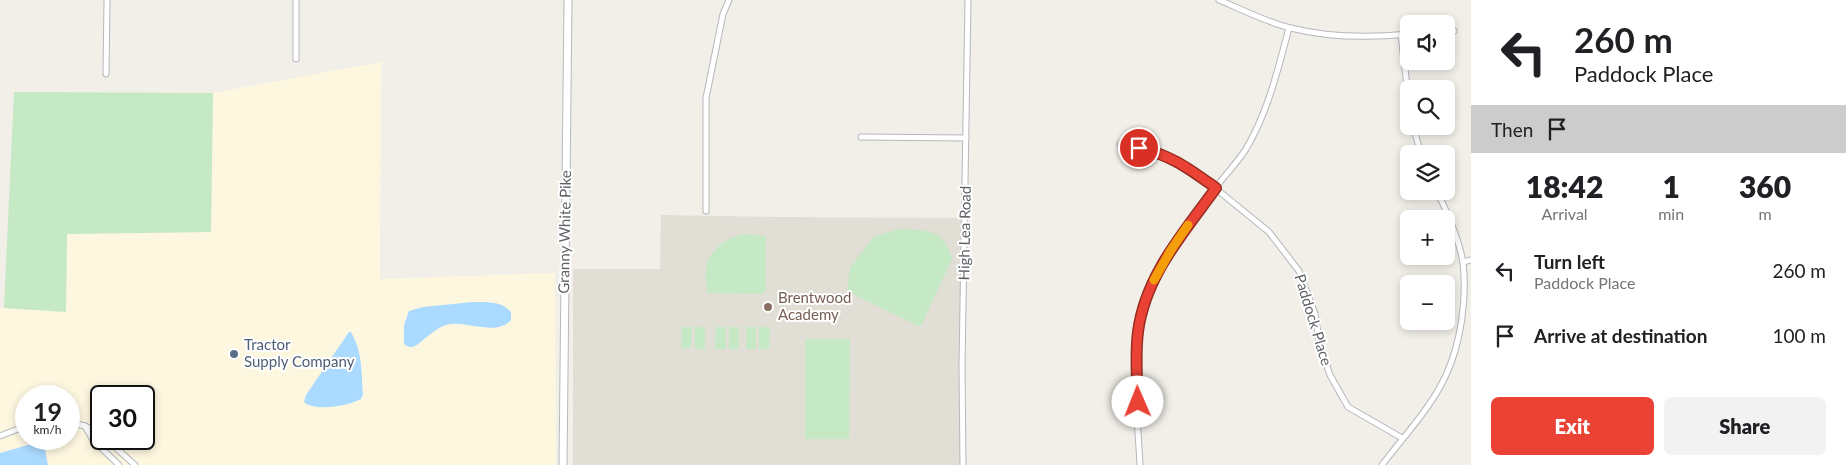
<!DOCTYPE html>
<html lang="en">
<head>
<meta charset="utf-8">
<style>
  body { margin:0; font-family:Lato,sans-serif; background:#f2f2f2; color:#202124; height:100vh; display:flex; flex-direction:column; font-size:19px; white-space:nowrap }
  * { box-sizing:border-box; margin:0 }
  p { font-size:16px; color:#757577 }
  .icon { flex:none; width:28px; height:28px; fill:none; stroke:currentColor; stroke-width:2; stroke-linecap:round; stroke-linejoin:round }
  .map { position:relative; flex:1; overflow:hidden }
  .side { display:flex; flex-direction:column; background:#fff; width:375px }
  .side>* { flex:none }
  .banner { background:#fff; color:#202124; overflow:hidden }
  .fabs { position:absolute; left:1400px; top:15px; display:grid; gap:10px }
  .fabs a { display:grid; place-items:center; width:55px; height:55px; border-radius:8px; background:#fff; box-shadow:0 2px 8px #0003; font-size:25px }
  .speed { position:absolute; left:15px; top:385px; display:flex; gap:10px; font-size:25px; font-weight:700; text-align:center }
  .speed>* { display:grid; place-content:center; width:65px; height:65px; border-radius:50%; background:#fff; box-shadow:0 2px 8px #0003; line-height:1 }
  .speed small { font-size:12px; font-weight:400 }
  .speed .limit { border:2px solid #111; border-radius:8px; background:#fff; color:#111 }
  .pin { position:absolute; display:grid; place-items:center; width:42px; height:42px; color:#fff; margin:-21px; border:2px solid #fff; border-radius:50%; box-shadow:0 1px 5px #0007 }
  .me { position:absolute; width:55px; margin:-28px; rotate:359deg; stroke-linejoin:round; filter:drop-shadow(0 0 4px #0008) }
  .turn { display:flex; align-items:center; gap:18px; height:105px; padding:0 20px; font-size:22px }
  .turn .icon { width:65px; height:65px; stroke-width:2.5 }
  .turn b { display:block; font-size:35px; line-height:42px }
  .then { display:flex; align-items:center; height:48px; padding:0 20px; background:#0003; gap:10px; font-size:19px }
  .eta { display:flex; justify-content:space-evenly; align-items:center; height:85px; text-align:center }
  .eta b { font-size:30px; font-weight:800; line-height:35px }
  .action { display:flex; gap:10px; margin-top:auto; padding:10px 20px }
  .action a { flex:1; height:58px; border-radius:8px; background:#ea4335; color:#fff; font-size:20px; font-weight:800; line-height:58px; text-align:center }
  .action a+a { background:#f2f2f2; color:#202124 }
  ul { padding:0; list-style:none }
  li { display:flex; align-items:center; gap:15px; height:65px; padding:0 20px }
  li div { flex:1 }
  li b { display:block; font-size:19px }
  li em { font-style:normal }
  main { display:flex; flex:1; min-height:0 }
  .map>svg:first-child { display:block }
</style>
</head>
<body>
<main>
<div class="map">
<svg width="1471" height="465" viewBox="0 0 1471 465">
  <rect width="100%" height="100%" fill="#f1efe8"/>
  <!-- commercial -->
  <path fill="#fef7e0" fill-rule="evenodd" d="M381,62L380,279L555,273L556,465H0V308L66,312L67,234L211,232L213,93ZM26,396H69V439H26ZM101,396H144V439H101Z"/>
  <!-- education -->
  <path fill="#e1ded6" d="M661,215L781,217L963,218V465H573V269H660Z"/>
  <!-- green -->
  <g fill="#c5e8c5">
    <path d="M14,92L213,93L211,232L67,234L66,312L4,308Z"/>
    <path d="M908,229C933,231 945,233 952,259L922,324L918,326L847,291L850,268L873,237L895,230Z"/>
    <path d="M743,234L766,236V291L761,294L707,293C707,285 705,276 706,268C709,250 726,238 743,234Z"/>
    <path d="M682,327H692L691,348H681Z"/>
    <rect x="695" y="327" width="10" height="22"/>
    <path d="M716,327H726V349H715Z"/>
    <rect x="729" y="327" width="10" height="22"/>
    <rect x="746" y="327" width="10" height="22"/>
    <path d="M759,327H770L769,349H759Z"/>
    <path d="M805,339H850L849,439H805Z"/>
  </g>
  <!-- water -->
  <g fill="#aadaff">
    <path d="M473,302C487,302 502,301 511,312V320C497,336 469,322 451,324C433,326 419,348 411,347C408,347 406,345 404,344V325L409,311L423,307Z"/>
    <path d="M349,332H351C363,354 361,370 363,394L361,399C349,406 314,412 304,402L306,395Z"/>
    <path d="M35,444L45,450L48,465H0V453L28,445Z"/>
  </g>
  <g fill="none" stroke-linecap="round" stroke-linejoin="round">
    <defs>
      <g id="street">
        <path d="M296,0V59"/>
        <path d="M1219,0C1241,9 1268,23 1291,28C1330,38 1369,38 1409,34"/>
        <path d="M1446,31H1454"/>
        <path d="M1401,35L1409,103"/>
        <path d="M106,74L107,0"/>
        <path d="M1413,126L1421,154"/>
        <path d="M861,137L966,138"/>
        <path d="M1120,144L1158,153L1181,163L1215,188L1269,232L1299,271L1315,314L1320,346L1330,375L1348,407L1402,438"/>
        <path d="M706,211V98L723,14L729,0"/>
        <path d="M1463,262L1471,260"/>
        <path d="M69,422L85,426L101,434"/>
        <path d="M85,426L93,440L119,465"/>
        <path d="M0,436L26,426"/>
        <path d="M106,439L135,465"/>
        <path d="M963,465L962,366L968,0"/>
        <path d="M1140,465C1137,411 1130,348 1147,296C1159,258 1196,213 1220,182C1229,171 1239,160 1246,149C1268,112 1278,69 1289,28"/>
        <path d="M1382,465C1404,436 1431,408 1446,375C1461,343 1467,298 1463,263C1460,242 1446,210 1437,191"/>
      </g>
      <path id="secondary" d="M563,465L568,0"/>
    </defs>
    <!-- street casing -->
    <use href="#street" stroke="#b5b8bc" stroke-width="7"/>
    <!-- secondary casing -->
    <use href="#secondary" stroke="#b6babf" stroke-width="9"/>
    <!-- street -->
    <use href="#street" stroke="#fff" stroke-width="5"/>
    <!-- secondary -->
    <use href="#secondary" stroke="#fff" stroke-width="7"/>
  </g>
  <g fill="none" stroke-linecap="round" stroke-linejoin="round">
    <defs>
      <path id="route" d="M1138,402C1137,379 1135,355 1138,332C1145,276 1184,232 1216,188C1188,168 1173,156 1139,148"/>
    </defs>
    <!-- route casing -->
    <use href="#route" stroke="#982c22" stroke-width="12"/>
    <!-- route -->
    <use href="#route" stroke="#ea4335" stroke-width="9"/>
    <!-- slow -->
    <path stroke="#f59e0b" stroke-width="9" d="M1154,280L1171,250L1188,225"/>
  </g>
  <!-- markers -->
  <circle fill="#8d6e63" stroke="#fff" stroke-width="2" cx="768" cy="307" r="5"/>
  <circle fill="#5c6f8a" stroke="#fff" stroke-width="2" cx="234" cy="354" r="5"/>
  <g text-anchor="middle" stroke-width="4" stroke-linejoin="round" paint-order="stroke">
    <!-- street labels -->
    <g font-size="15" fill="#5f6368" stroke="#fff">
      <text transform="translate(565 232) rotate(-89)" y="5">Granny White Pike</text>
      <text transform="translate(965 233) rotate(-89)" y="5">High Lea Road</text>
      <text transform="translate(1313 320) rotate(73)" y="5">Paddock Place</text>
    </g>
    <!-- education labels -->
    <g font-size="15" fill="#785e54" stroke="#fff" text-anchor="start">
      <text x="778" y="303">Brentwood<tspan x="778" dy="17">Academy</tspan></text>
    </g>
    <!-- service labels -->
    <g font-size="15" fill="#4e5e75" stroke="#fff" text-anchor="start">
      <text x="244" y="350">Tractor<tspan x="244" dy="17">Supply Company</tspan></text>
    </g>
  </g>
</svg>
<div class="fabs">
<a><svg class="icon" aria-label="sound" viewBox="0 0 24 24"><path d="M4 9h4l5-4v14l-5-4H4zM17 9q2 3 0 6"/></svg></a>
<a><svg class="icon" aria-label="search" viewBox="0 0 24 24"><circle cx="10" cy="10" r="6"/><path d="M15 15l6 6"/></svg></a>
<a><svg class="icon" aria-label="layers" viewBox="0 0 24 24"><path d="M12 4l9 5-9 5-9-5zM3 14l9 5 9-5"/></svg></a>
<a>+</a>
<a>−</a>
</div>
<div class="speed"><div>19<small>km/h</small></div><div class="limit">30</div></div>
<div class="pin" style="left:1139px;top:148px;background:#d93025"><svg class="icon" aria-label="arrive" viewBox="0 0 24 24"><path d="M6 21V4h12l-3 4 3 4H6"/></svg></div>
<svg class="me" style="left:1138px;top:402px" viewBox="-20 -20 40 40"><circle r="19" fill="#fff"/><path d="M0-13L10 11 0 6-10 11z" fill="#ea4335"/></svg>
</div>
<section class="side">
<div class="banner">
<div class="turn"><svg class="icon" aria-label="left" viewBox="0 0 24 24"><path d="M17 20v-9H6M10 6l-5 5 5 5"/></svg><div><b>260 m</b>Paddock Place</div></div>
<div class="then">Then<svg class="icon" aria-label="arrive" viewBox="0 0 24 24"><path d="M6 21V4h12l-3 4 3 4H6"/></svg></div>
</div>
<div class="eta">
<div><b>18:42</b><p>Arrival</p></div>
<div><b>1</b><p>min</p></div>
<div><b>360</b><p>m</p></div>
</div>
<ul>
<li><svg class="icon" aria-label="left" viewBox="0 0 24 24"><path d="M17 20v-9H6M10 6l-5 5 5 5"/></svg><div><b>Turn left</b><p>Paddock Place</p></div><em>260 m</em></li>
<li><svg class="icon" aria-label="arrive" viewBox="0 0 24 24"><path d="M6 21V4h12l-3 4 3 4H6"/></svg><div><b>Arrive at destination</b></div><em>100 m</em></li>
</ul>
<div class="action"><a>Exit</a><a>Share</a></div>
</section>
</main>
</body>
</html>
